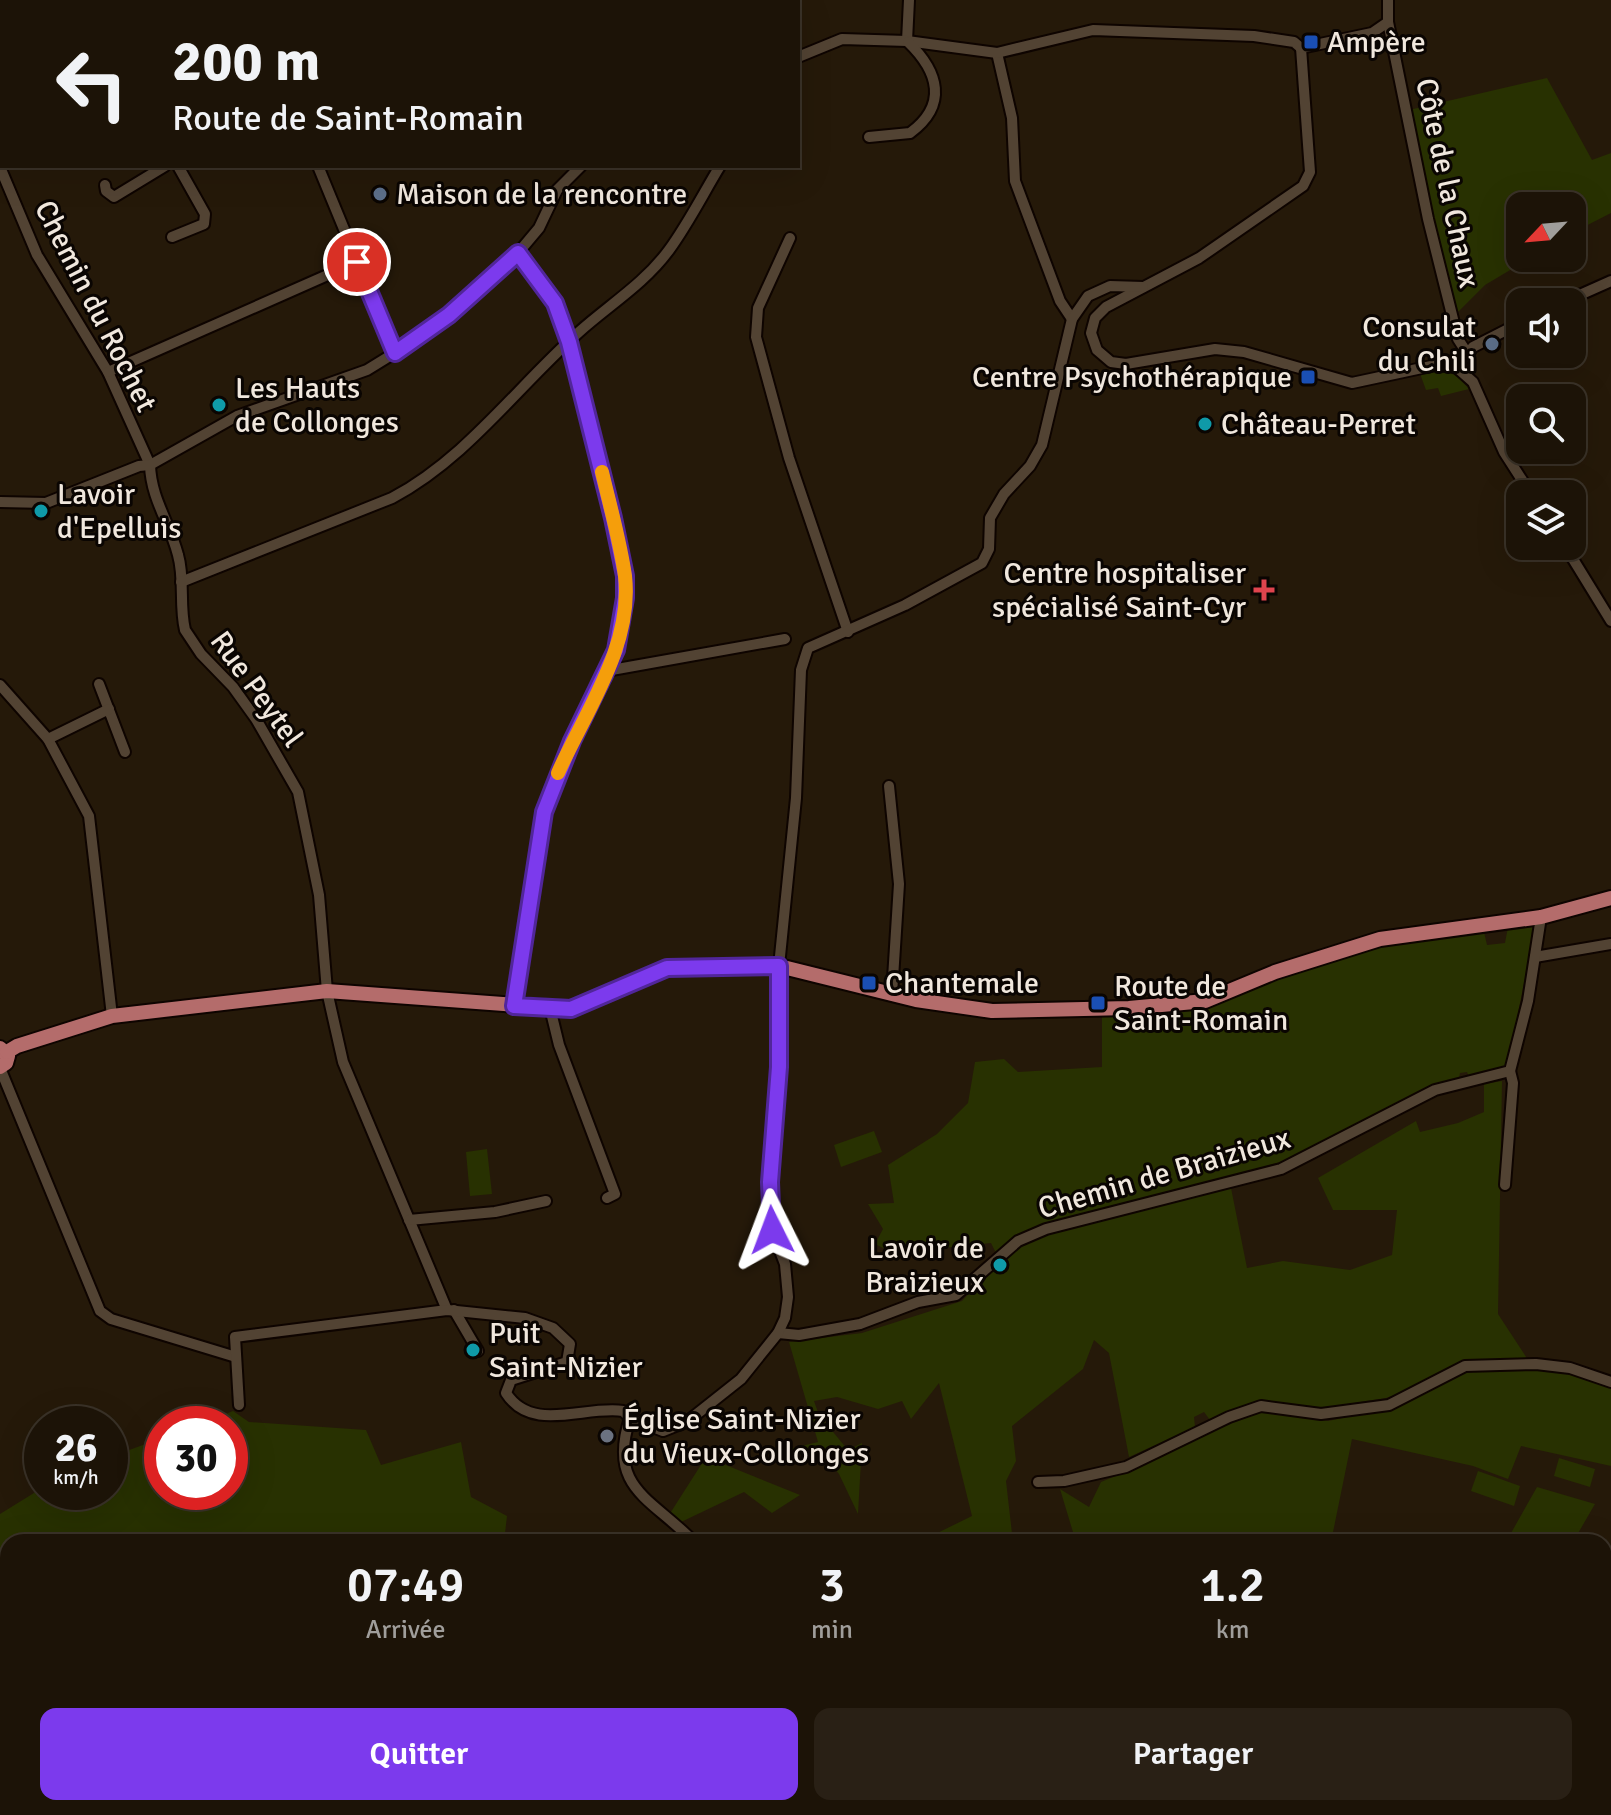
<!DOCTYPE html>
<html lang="fr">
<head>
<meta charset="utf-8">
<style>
  body { margin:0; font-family:Signika,sans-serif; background:#292015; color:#f1f3f6; height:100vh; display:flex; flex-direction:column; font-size:30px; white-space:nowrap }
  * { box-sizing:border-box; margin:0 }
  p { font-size:26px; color:#a09e9b }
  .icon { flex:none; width:44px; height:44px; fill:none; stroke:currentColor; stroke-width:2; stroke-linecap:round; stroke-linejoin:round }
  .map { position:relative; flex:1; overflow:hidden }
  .side { position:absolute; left:0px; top:1534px; width:1612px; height:282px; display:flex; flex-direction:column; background:#1c1307; border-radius:24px 24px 0 0; box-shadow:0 8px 32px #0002,0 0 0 2px #3a3228 }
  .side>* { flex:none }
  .top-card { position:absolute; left:0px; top:0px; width:800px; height:168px; box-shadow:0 8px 32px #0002,0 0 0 2px #3a3228; background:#1c1307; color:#f1f3f6; overflow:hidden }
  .needle { width:52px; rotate:244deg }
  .tools { position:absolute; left:1506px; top:192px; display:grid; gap:16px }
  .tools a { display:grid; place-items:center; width:80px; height:80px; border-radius:16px; background:#1c1307; box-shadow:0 8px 32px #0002,0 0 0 2px #3a3228; font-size:40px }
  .speed { position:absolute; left:24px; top:1406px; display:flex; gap:16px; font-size:40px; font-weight:700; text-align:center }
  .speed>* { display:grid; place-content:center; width:104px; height:104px; border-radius:50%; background:#1c1307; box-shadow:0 8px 32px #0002,0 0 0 2px #3a3228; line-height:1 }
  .speed small { font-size:20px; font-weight:400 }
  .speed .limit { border:12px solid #d22; background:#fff; color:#111 }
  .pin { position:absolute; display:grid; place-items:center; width:68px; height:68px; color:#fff; margin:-34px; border:4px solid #fff; border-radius:50%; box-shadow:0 2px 8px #0007 }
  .me { position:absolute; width:88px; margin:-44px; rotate:357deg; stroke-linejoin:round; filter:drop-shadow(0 0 6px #0008) }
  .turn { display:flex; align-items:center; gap:28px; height:168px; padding:0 40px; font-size:36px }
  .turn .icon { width:104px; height:104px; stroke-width:2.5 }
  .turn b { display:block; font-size:56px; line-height:68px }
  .eta { display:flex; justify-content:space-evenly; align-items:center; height:136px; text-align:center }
  .eta b { font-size:48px; font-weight:600; line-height:56px }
  .button { display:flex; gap:16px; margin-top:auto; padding:16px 40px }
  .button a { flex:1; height:92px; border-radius:16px; background:#7c3aed; color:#fff; font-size:32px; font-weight:600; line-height:92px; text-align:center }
  .button a+a { background:#292015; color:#f1f3f6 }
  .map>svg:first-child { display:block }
</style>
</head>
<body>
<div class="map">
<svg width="1611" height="1815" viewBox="0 0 1611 1815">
  <rect width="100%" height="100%" fill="#251909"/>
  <!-- green -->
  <g fill="#283101">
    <path d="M1547,78L1592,160L1611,153V213L1572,233V206H1520V258H1530L1485,285L1456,314L1409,110Z"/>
    <path d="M1441,369L1457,376L1469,389L1441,396L1438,388L1426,390L1419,371Z"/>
    <path d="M1536,923L1507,1068L1469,1077L1467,1072L1460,1073L1459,1079L1429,1086L1284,1161L1016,1238L996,1253L991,1243L893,1253L875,1244L883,1229L868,1204L894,1203L888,1165L937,1134L968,1103L975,1062L1004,1059L1018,1072L1102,1067V1017L1205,1009L1280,978L1388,945L1484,932L1487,945L1505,943L1508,927Z"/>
    <path d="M1502,1081L1498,1314L1534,1369L1570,1371L1611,1387V1466L1521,1446L1508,1479L1473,1466L1352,1439L1331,1542L1233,1535L1228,1542H1166L1164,1533L1143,1542H1076L1060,1489L1089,1507L1101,1482L1162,1457L1207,1433L1264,1411L1328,1421L1390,1408L1419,1396L1412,1389L1386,1398L1323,1408L1258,1400L1210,1420L1204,1412L1194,1417L1195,1427L1129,1457L1109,1353L1094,1340L1083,1369L1012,1426L1016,1461L1006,1481L1013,1542H919L972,1516L939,1383L911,1419L902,1401L878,1409L837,1397L814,1401L819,1415L848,1450L862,1443L858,1514L839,1474L826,1458L789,1449L818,1442L789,1342L862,1333L962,1301L999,1261L1023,1242L1047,1233L1231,1188L1247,1268L1283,1261L1350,1270L1392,1255L1397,1210H1333L1318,1178L1416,1121L1420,1132L1458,1123L1484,1112V1084Z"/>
    <path d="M874,1131L882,1152L841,1167L834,1145Z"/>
    <path d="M487,1149L492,1194L470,1196L466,1152Z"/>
    <path d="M233,1411L249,1422L366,1430L381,1465L461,1442L471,1497L507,1516L504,1542H8V1612H0V1514L42,1488V1492H110V1457L162,1438V1492H230V1424H201Z"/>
    <path d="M706,1457L800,1495L772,1513L744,1492L679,1523L669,1515Z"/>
    <path d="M1559,1458L1595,1469L1590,1487L1554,1476Z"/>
    <path d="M1478,1471L1520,1486L1514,1506L1471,1491Z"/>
    <path d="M1537,1487L1595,1504L1573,1542H1506Z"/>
    <path d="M0,1618H8V1808H498L499,1815H0Z"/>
    <path d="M1604,1777L1611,1788V1815H1520L1521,1808H1604Z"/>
    <path d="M635,1808H745L739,1815H640Z"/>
    <path d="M914,1808H1505L1512,1815H988L987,1810Z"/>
  </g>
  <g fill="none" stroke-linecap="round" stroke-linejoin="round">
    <defs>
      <g id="minor">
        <path d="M409,0V2"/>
        <path d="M639,0V2"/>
        <path d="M125,2L128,0"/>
        <path d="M158,2L160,0"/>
        <path d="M1388,22L1428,219L1458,339L1467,353"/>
        <path d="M907,41L909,0"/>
        <path d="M1301,48L1310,172L1303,186L1199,258L1106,307L1095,318L1091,333L1097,350L1111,362L1126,364L1215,349L1244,352L1352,383L1436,365L1456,367L1473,382L1504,452L1531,494"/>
        <path d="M1301,48L1372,33L1388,22V0"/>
        <path d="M0,51H2"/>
        <path d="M997,53L1012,118L1015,181L1060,301L1072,319"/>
        <path d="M798,57L842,39L907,41L997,53L1093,30L1254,36L1294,42L1301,48"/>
        <path d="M869,137L910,133C948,105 939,72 908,42"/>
        <path d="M318,166L395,353"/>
        <path d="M0,167L37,255L108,372L150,465"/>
        <path d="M105,185L106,191L114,197L165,166"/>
        <path d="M172,237L204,224L205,214L178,166"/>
        <path d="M790,238L758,308L756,337L789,458L848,632"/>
        <path d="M1564,302L1611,281"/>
        <path d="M1456,367L1473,347L1520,323"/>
        <path d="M108,372L357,262"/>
        <path d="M150,465C151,499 170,523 178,555C185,579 179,605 185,630L201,654L233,687L256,719L298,792L319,895L327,991L343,1062L447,1310"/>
        <path d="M0,502L46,503L139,466L150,465L237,416L367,370L414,341L518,253L539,228L557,190L581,166"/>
        <path d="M1565,546L1611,621"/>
        <path d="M181,582L392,498C467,458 516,388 579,332C609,305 644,284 669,250C688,224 703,194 720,166"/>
        <path d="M606,671L785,639"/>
        <path d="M99,684L125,752"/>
        <path d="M0,685L48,739L89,816L112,1016"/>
        <path d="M48,739L109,709"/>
        <path d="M889,786L899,884L892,994"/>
        <path d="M1535,957L1611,944"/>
        <path d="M514,1006L544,812L572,741L616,650L625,598V576L613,518L569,342L555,303L518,253"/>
        <path d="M550,1008L559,1045L615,1194L607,1198"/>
        <path d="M0,1068L100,1311L111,1319L236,1357"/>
        <path d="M1505,1185L1513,1083L1510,1071"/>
        <path d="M409,1220L495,1212L546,1201"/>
        <path d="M454,1310L478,1351"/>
        <path d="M778,1333L799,1335L860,1324L918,1302L956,1295L1018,1241L1046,1229L1281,1169L1435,1090L1510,1071L1528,1001L1541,917"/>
        <path d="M239,1405L235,1337L447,1310L525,1318L553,1328L570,1344L567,1362L511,1380L506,1393C532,1434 585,1405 623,1411L630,1418L663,1431L688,1421L741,1379L778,1333L785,1318L788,1297L785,1264L772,1230L770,1182L779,1067V966L796,798L801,670L808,648L905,605L982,563L989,549L990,518L1004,494L1030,466L1042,445L1072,319L1088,296L1110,286L1143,287"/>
        <path d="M630,1418C607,1489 652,1498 694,1542"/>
        <path d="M1038,1482L1064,1481L1126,1467L1229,1417L1261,1406L1321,1414L1389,1405L1465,1366L1536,1364L1570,1368L1611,1382"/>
        <path d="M1604,1621L1611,1620"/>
        <path d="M1604,1770L1611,1781"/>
        <path d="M750,1815L756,1808"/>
      </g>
      <g id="major">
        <path d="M0,1048L8,1056L6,1063L0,1067"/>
        <path d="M7,1052L17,1046L112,1016L327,991L571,1009L667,968L749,966H779L916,1000L992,1011L1129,1008L1205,1001L1275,972L1380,939L1541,917L1611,898"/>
      </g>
    </defs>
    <!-- minor casing -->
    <use href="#minor" stroke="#0e0400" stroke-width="14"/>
    <!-- major casing -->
    <use href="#major" stroke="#0e0400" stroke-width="18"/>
    <!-- minor -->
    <use href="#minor" stroke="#524333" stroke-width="10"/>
    <!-- major -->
    <use href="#major" stroke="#b46c6b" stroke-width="14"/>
  </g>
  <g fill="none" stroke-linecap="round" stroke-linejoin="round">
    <defs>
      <path id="route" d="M357,262L395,353L449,315L518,253L555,303L569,342L613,518L625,576V598L616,650L572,741L544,812L514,1006L571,1009L667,968L779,966V1067L770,1182L772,1230"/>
    </defs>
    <!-- route casing -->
    <use href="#route" stroke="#51269a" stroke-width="20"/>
    <!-- route -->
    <use href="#route" stroke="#7c3aed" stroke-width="14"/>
    <!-- slow -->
    <path stroke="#f59e0b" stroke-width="14" d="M558,773C585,712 633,646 625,576C620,541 610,506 602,472"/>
  </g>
  <!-- markers -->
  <g fill="#1a4fb4" stroke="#0a0502" stroke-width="3">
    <rect x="1303" y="34" width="16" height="16" rx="4"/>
    <rect x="1300" y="369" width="16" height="16" rx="4"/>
    <rect x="861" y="975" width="16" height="16" rx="4"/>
    <rect x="1090" y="995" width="16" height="16" rx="4"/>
  </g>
  <g fill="#5c6f8a" stroke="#0a0502" stroke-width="3">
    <circle cx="380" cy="194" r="8"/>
    <circle cx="1492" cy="344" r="8"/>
  </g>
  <g fill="#0f9aa8" stroke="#0a0502" stroke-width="3">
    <circle cx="219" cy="405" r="8"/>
    <circle cx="1205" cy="424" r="8"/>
    <circle cx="41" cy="511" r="8"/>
    <circle cx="1000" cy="1265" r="8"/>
    <circle cx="473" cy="1350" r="8"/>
  </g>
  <path fill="#e0444e" stroke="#0a0502" stroke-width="3" d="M1260 578h8v8h8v8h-8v8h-8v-8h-8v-8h8z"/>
  <circle fill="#6b7280" stroke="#0a0502" stroke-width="3" cx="607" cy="1436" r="8"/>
  <g text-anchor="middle" stroke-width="6" stroke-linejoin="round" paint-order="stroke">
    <!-- poi labels -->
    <g font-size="30" fill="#f0e7dd" stroke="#0a0502" text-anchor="start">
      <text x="1327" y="52">Ampère</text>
      <text x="396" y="204">Maison de la rencontre</text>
      <text x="1476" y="337" text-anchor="end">Consulat<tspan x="1476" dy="34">du Chili</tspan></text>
      <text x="1292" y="387" text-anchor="end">Centre Psychothérapique</text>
      <text x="235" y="398">Les Hauts<tspan x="235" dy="34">de Collonges</tspan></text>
      <text x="1221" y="434">Château-Perret</text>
      <text x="57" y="504">Lavoir<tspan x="57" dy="34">d'Epelluis</tspan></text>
      <text x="1246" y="583" text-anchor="end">Centre hospitaliser<tspan x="1246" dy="34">spécialisé Saint-Cyr</tspan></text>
      <text x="885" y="993">Chantemale</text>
      <text x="1114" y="996">Route de<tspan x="1114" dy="34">Saint-Romain</tspan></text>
      <text x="984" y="1258" text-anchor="end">Lavoir de<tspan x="984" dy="34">Braizieux</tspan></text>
      <text x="489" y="1343">Puit<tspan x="489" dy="34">Saint-Nizier</tspan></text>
      <text x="623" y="1429">Église Saint-Nizier<tspan x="623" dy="34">du Vieux-Collonges</tspan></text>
    </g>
    <!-- street labels -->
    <g font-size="30" fill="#f0e7dd" stroke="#0a0502">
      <text transform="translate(1448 183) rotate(78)" y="10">Côte de la Chaux</text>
      <text transform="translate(96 306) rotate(63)" y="10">Chemin du Rochet</text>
      <text transform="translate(257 689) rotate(54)" y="10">Rue Peytel</text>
      <text transform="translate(1164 1173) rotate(-16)" y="10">Chemin de Braizieux</text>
    </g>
  </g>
</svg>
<div class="tools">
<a><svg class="needle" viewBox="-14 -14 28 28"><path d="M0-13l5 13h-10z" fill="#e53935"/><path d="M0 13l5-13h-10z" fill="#a09e9b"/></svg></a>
<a><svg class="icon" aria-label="sound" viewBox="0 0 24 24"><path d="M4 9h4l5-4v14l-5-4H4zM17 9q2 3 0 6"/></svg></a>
<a><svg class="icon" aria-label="search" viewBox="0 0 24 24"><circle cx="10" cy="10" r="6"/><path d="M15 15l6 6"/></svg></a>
<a><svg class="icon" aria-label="layers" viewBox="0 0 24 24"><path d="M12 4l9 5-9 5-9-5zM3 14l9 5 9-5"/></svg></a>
</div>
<div class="speed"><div>26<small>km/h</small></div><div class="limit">30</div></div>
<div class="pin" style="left:357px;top:262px;background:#d93025"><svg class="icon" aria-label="arrive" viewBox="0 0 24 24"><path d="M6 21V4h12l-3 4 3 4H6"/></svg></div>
<svg class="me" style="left:772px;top:1230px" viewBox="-20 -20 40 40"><path d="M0-17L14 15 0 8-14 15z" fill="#7c3aed" stroke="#fff" stroke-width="4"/></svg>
<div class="top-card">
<div class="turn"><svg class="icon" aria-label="left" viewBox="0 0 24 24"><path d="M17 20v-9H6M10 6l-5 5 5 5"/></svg><div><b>200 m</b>Route de Saint-Romain</div></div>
</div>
<section class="side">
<div class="eta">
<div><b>07:49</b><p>Arrivée</p></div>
<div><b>3</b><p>min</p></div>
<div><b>1.2</b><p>km</p></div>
</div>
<div class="button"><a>Quitter</a><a>Partager</a></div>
</section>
</div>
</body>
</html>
